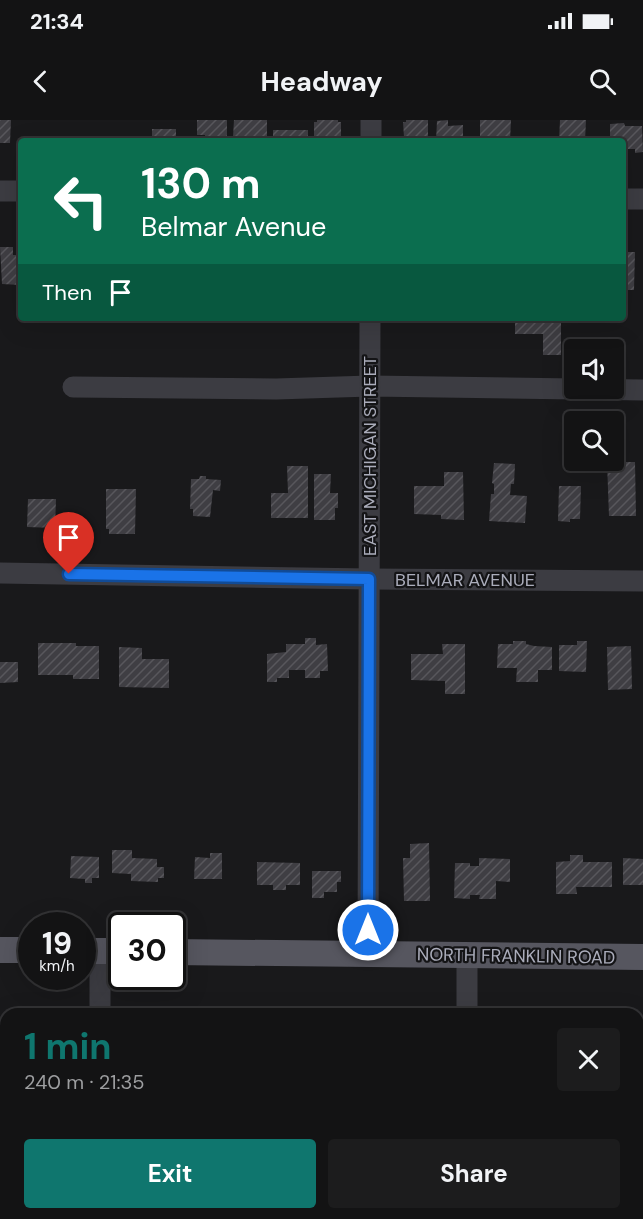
<!DOCTYPE html>
<html lang="en">
<head>
<meta charset="utf-8">
<style>
  body { margin:0; font-family:"DM Sans",sans-serif; background:#1c1c1d; color:#f1f3f6; height:100vh; display:flex; flex-direction:column; font-size:22px; white-space:nowrap }
  * { box-sizing:border-box; margin:0 }
  p { font-size:20px; color:#9d9ea0 }
  .icon { flex:none; width:33px; height:33px; fill:none; stroke:currentColor; stroke-width:2; stroke-linecap:round; stroke-linejoin:round }
  .map { position:relative; flex:1; overflow:hidden }
  .details { position:absolute; left:0px; top:888px; width:644px; height:212px; display:flex; flex-direction:column; background:#131314; border-radius:18px 18px 0 0; box-shadow:0 6px 24px #0002,0 0 0 2px #323234 }
  .details>* { flex:none }
  .hud { position:absolute; left:18px; top:18px; width:608px; height:183px; border-radius:6px; box-shadow:0 6px 24px #0002,0 0 0 2px #323234; background:#0b6e4f; color:#fff; overflow:hidden }
  .tools { position:absolute; left:564px; top:219px; display:grid; gap:12px }
  .tools a { display:grid; place-items:center; width:60px; height:60px; border-radius:6px; background:#131314; box-shadow:0 6px 24px #0002,0 0 0 2px #323234; font-size:30px }
  .speed { position:absolute; left:18px; top:792px; display:flex; gap:12px; font-size:30px; font-weight:700; text-align:center }
  .speed>* { display:grid; place-content:center; width:78px; height:78px; border-radius:50%; background:#131314; box-shadow:0 6px 24px #0002,0 0 0 2px #323234; line-height:1 }
  .speed small { font-size:15px; font-weight:400 }
  .speed .limit { border:3px solid #111; border-radius:9px; background:#fff; color:#111 }
  .pin { position:absolute; display:grid; place-items:center; width:51px; height:51px; color:#fff; margin:-62px -26px; border-radius:50% 50% 50% 0; rotate:-45deg; box-shadow:0 0 6px #0007 }
  .pin .icon { rotate:45deg }
  .me { position:absolute; width:66px; margin:-33px; rotate:0deg; stroke-linejoin:round; filter:drop-shadow(0 0 4px #0008) }
  .turn { display:flex; align-items:center; gap:21px; height:126px; padding:0 24px; font-size:27px }
  .turn .icon { width:78px; height:78px; stroke-width:2.5 }
  .turn b { display:block; font-size:42px; line-height:51px }
  .then { display:flex; align-items:center; height:57px; padding:0 24px; background:#0003; gap:12px; font-size:22px }
  .round { display:grid; place-items:center; flex:none; width:63px; height:63px; border-radius:6px; background:#1c1c1d }
  .head { display:flex; align-items:center; justify-content:space-between; height:102px; padding:0 24px }
  h1 { font-size:36px; font-weight:700; line-height:45px; color:#0f766e }
  .action { display:flex; gap:12px; margin-top:auto; padding:12px 24px }
  .action a { flex:1; height:69px; border-radius:6px; background:#0f766e; color:#fff; font-size:24px; font-weight:700; line-height:69px; text-align:center }
  .action a+a { background:#1c1c1d; color:#f1f3f6 }
  .status { display:flex; justify-content:space-between; align-items:center; height:42px; padding:0 30px; background:#131314; direction:ltr }
  .status svg { height:16px; fill:currentColor }
  header { display:flex; justify-content:space-between; align-items:center; height:78px; padding:0 24px; background:#131314; font-size:27px; font-weight:700 }
  .map>svg:first-child { display:block }
</style>
</head>
<body>
<div class="status"><b>21:34</b><svg viewBox="0 0 49 12"><path d="M0 12V9h3v3zM5 12V6h3v6zM10 12V3h3v9zM15 12V0h3v12zM26 1h20v11H26zM47 4h2v5h-2z"/></svg></div>
<header><svg class="icon" aria-label="back" viewBox="0 0 24 24"><path d="M15 5l-7 7 7 7"/></svg>Headway<svg class="icon" aria-label="search" viewBox="0 0 24 24"><circle cx="10" cy="10" r="6"/><path d="M15 15l6 6"/></svg></header>
<div class="map">
<svg width="643" height="1099" viewBox="0 0 643 1099">
  <defs>
    <pattern id="building-hatch" width="6" height="6" patternUnits="userSpaceOnUse" patternTransform="scale(1.5)"><rect width="6" height="6" fill="#3f3e43"/><path d="M-1 1l2-2M0 6l6-6M5 7l2-2" fill="none" stroke="#58575c"/></pattern>
  </defs>
  <rect width="100%" height="100%" fill="#19191b"/>
  <!-- building -->
  <g fill="url(#building-hatch)">
    <path d="M0,0H11L10,23H0Z"/>
    <path d="M197,0H227V17H205V15H197Z"/>
    <path d="M234,0H267V17H233Z"/>
    <path d="M317,0H338V2H341V21H314V2H317Z"/>
    <path d="M406,0H428V21H407V17H404L403,2H406Z"/>
    <path d="M448,0V6L463,5V21H436L437,1Z"/>
    <path d="M480,0H511L510,21H480Z"/>
    <path d="M560,0H586L585,21H559Z"/>
    <path d="M624,3L625,6H642L643,32L635,33V29H622V21H610V4Z"/>
    <rect x="152" y="9" width="24" height="12"/>
    <rect x="273" y="10" width="35" height="11"/>
    <path d="M0,127H13V135H20V165L2,164Z"/>
    <path d="M622,132H635L634,170H622Z"/>
    <path d="M515,198H561V235H543V214H515Z"/>
    <path d="M607,342H635L636,396H609Z"/>
    <path d="M494,343L515,344L514,364H511L510,375L527,376L525,403L489,401L491,374H494V364L492,363Z"/>
    <path d="M287,346H308V398H271V373H288Z"/>
    <path d="M444,352H463L464,400L441,399V395L414,394V366H444Z"/>
    <path d="M314,354H331L330,373H338V388H335V400H314Z"/>
    <path d="M200,356H206V359L221,360L220,371L213,370L210,397L193,396V389H190L191,359H199Z"/>
    <path d="M559,366H581L580,399H570V402L558,401Z"/>
    <path d="M106,369H136L135,414H109V409H106Z"/>
    <path d="M28,379H56L55,408L27,407Z"/>
    <path d="M305,518H316V525L327,524L328,551H320V558H305V550H289V558H277V562H267V534L286,532V524H305Z"/>
    <path d="M513,521H526V524L534,526L552,527V550H538V562H516L517,548H497L498,524H513Z"/>
    <path d="M577,521H587L586,552L559,551V525H577Z"/>
    <path d="M38,523H76V526H99V559H73V555H38Z"/>
    <path d="M442,524H465V574H445V561L411,560V534H443Z"/>
    <path d="M631,526L632,569L608,570L607,527Z"/>
    <path d="M119,527L142,528V539H169V568L119,567Z"/>
    <path d="M0,542H18V562L0,563Z"/>
    <path d="M429,723L430,781H404L403,738H410V724Z"/>
    <path d="M112,730H132V738L157,739V747H164V758H158V762L131,761V754L112,753Z"/>
    <path d="M210,733H222V759H194L195,737L210,738Z"/>
    <path d="M570,735H583V742H612V767H576L577,774H556V742L570,741Z"/>
    <path d="M71,736L99,737V758H92V763H85V759L70,758Z"/>
    <path d="M479,738L510,739V762L496,761V779H479L480,775H470V779L454,778L455,743H470V746H479Z"/>
    <path d="M623,738L643,739V765H623Z"/>
    <path d="M257,742L300,743V765H286V770H273V765H257Z"/>
    <path d="M312,751H341V762H337V772H324V778H312Z"/>
    <path d="M638,918H643V953L638,952Z"/>
    <rect x="638" y="1018" width="5" height="21"/>
    <rect x="0" y="1042" width="6" height="49"/>
    <rect x="374" y="1094" width="27" height="5"/>
  </g>
  <g fill="none" stroke-linecap="round" stroke-linejoin="round">
    <!-- minor -->
    <g stroke="#3c3c42" stroke-width="21">
      <path d="M371,21V0"/>
      <path d="M0,71H21"/>
      <path d="M622,79H643"/>
      <path d="M73,267L276,269L370,266L643,270"/>
      <path d="M0,453L369,459L643,461"/>
      <path d="M368,834L370,198"/>
      <path d="M100,894V831"/>
      <path d="M467,894V835"/>
      <path d="M558,1094L633,1099"/>
      <path d="M96,1099V1094"/>
      <path d="M464,1099V1094"/>
    </g>
    <!-- major -->
    <g stroke="#56565f" stroke-width="26">
      <path d="M0,830H32"/>
      <path d="M82,831H122"/>
      <path d="M172,832L643,837"/>
    </g>
  </g>
  <g fill="none" stroke-linecap="round" stroke-linejoin="round">
    <defs>
      <path id="route" d="M69,454L369,459L368,810"/>
    </defs>
    <!-- route casing -->
    <use href="#route" stroke="#114b97" stroke-width="15"/>
    <!-- route -->
    <use href="#route" stroke="#1a73e8" stroke-width="10"/>
  </g>
  <g text-anchor="middle" stroke-width="4.5" stroke-linejoin="round" paint-order="stroke">
    <!-- street labels -->
    <g font-size="18" fill="#abadbb" stroke="#141416">
      <text transform="translate(370 336) rotate(-90)" y="6">EAST MICHIGAN STREET</text>
      <text x="465" y="466">BELMAR AVENUE</text>
      <text transform="translate(516 836) rotate(1)" y="6">NORTH FRANKLIN ROAD</text>
    </g>
  </g>
</svg>
<div class="tools">
<a><svg class="icon" aria-label="sound" viewBox="0 0 24 24"><path d="M4 9h4l5-4v14l-5-4H4zM17 9q2 3 0 6"/></svg></a>
<a><svg class="icon" aria-label="search" viewBox="0 0 24 24"><circle cx="10" cy="10" r="6"/><path d="M15 15l6 6"/></svg></a>
</div>
<div class="speed"><div>19<small>km/h</small></div><div class="limit">30</div></div>
<div class="pin" style="left:69px;top:454px;background:#d93025"><svg class="icon" aria-label="arrive" viewBox="0 0 24 24"><path d="M6 21V4h12l-3 4 3 4H6"/></svg></div>
<svg class="me" style="left:368px;top:810px" viewBox="-20 -20 40 40"><circle r="17" fill="#1a73e8" stroke="#fff" stroke-width="3"/><path d="M0-11L8 9 0 5-8 9z" fill="#fff"/></svg>
<div class="hud">
<div class="turn"><svg class="icon" aria-label="left" viewBox="0 0 24 24"><path d="M17 20v-9H6M10 6l-5 5 5 5"/></svg><div><b>130 m</b>Belmar Avenue</div></div>
<div class="then">Then<svg class="icon" aria-label="arrive" viewBox="0 0 24 24"><path d="M6 21V4h12l-3 4 3 4H6"/></svg></div>
</div>
<section class="details">
<div class="head"><div><h1>1 min</h1><p>240 m · 21:35</p></div><a class="round"><svg class="icon" aria-label="close" viewBox="0 0 24 24"><path d="M6 6l12 12M18 6L6 18"/></svg></a></div>
<div class="action"><a>Exit</a><a>Share</a></div>
</section>
</div>
</body>
</html>
